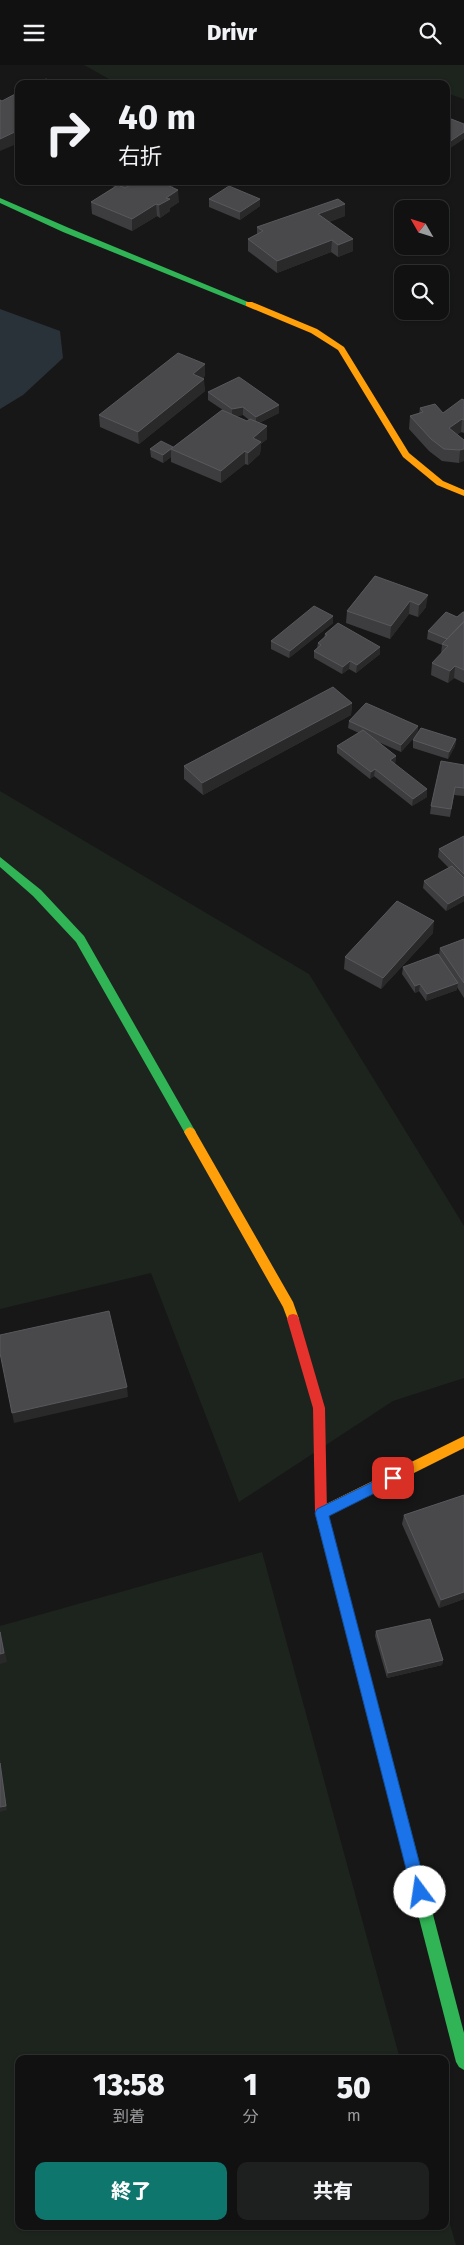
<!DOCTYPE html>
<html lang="ja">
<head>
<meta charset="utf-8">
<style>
  body { margin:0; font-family:"Fira Sans","Noto Sans JP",sans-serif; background:#1e1f1f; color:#f1f3f6; height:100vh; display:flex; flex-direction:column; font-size:19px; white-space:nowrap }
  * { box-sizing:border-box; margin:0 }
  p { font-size:16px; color:#9c9d9f }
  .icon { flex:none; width:28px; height:28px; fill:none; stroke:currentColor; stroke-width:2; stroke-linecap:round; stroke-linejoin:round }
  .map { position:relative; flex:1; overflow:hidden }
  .side { position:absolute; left:15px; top:1990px; width:434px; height:175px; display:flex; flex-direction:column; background:#111; border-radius:10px; box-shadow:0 1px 4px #0004,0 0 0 1px #303131 }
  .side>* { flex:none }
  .guide { position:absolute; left:15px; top:15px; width:435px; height:105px; border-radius:10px; box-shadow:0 1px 4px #0004,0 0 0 1px #303131; background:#111; color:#f1f3f6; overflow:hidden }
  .needle { width:32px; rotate:309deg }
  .controls { position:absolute; left:394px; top:135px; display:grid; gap:10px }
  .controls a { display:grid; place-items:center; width:55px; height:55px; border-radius:10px; background:#111; box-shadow:0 1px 4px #0004,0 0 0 1px #303131; font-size:25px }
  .pin { position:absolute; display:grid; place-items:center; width:42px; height:42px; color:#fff; margin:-21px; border-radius:10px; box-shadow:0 2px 8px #0006 }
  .me { position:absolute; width:55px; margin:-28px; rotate:346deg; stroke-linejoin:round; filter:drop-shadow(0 0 4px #0008) }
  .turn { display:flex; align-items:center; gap:18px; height:105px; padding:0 20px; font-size:22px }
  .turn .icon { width:65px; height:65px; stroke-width:2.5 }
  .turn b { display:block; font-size:35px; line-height:42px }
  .eta { display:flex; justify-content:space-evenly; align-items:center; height:85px; text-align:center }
  .eta b { font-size:30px; font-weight:800; line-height:35px }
  .primary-button { display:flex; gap:10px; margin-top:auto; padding:10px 20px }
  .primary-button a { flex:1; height:58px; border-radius:10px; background:#0f766e; color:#fff; font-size:20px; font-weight:800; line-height:58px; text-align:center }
  .primary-button a+a { background:#1e1f1f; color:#f1f3f6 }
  header { display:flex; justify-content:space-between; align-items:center; height:65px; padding:0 20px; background:#111; font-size:22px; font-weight:800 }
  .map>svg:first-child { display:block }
</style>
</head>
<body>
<header><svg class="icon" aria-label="menu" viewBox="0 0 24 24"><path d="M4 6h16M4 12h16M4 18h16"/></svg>Drivr<svg class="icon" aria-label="search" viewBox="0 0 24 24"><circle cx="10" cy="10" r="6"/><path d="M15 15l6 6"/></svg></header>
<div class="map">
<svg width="464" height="2180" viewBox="0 0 464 2180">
  <rect width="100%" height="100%" fill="#171717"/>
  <!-- green -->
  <g fill="#1d241e">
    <path d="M84,0H464V34L446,28V19H118Z"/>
    <path d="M0,726L309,909L464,1161V1313L393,1336L239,1437L151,1208L0,1244Z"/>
    <path d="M262,1487L400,1994H19V2161H445V2142L456,2180H0V1561Z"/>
  </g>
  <!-- water -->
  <path fill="#2a3239" d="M0,244L60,266L63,293L23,330L0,344Z"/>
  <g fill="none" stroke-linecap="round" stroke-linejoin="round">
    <!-- fast -->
    <g fill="#30b455" fill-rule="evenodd">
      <path d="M0,133L69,163L253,239L246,241L63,167L0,138Z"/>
      <path d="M0,792L41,825L84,871L194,1064L196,1067L194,1070H186L76,877L33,831L0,802Z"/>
      <path d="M374,1644L379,1646L381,1651L464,1968V2005L459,2002L456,1997L367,1651L369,1646Z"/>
    </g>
    <!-- slow -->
    <g fill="#ff9f0a" fill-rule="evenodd">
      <path d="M246,237H252L317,264L344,282L409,388L443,416L464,425V431L437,420L403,392L338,285L311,268L246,241Z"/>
      <path d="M190,1062L194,1064L293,1237L299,1254L297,1258L293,1259L289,1258L283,1242L184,1067L186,1064Z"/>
      <path d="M464,1371V1383L328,1451L381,1651L379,1656L374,1658L369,1656L367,1651L315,1448L316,1444Z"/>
    </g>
    <!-- jam -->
    <path fill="#e5322d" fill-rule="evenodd" d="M293,1249L297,1250L299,1254L325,1343L327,1448L326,1452L321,1454L316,1452L315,1448L313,1343L287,1254L289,1250Z"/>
  </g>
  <!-- wall -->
  <g fill="#3d3d3f" fill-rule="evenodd">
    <path d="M107,116H173V123L179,137L170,143V146L160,153L157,151L132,166L92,149L91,137L115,122L107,119Z"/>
    <path d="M209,134H260V141L240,155L209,142Z"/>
    <path d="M345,151L329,157L353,186L338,192L331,187L277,208L248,186V174L257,169V162Z"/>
    <path d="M205,311L203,313L205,326L139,379L100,362L99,350Z"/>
    <path d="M208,327L279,348L259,358L267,361V374L261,379L260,389L248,400L245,399L221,418L171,397V392L163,398L151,392L150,384L173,382L223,345L208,335ZM243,350L249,355L247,356L236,351Z"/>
    <path d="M464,335V368L461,367L457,369L464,375L459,398L442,396L429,386L409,364L410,351L419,349L420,343L443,348Z"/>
    <path d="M375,511L426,542L418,552L409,549L390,574L346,558L347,546Z"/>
    <path d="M464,547V618L454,613L448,618L431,610L432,598L441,589L442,580L427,574L428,566L457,552Z"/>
    <path d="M333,551V558L289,593L271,584V576Z"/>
    <path d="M325,569L380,589L356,608L349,604L342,609L314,593V586L317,583L318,578L324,573Z"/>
    <path d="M352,638L351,650L203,730L184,714V701Z"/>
    <path d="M349,656L418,661L417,669L401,687L376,676L396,691L395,699L427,732L412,741L374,711L370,714L337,688V681L359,668L348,663Z"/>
    <path d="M456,674L455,681L448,694L413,683V675Z"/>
    <path d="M464,700V731L454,730L450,752L430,749L431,741Z"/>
    <path d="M464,771V836L446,846L423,823L424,816L449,803L438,792L439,784Z"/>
    <path d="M433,868L381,924L344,904L345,892Z"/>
    <path d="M464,874V933L457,922V925L426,936L419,926L415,928L402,909L403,902L439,890L440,883Z"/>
    <path d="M404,1450L464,1534L439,1543L402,1459Z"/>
    <path d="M376,1566L443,1595L442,1600L387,1613L375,1571Z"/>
  </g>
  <!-- shaded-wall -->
  <g fill="#29292a">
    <path d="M19,65V78L0,86V74Z"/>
    <path d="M464,67V74L446,86V79Z"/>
    <path d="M173,116V128L167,120Z"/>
    <path d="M178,125L179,137L170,143V146L160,153L159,140L166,133Z"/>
    <path d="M260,134V141L240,155V147Z"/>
    <path d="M156,139L157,151L132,166V154Z"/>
    <path d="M345,139V151L318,161V149Z"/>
    <path d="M353,174V186L338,192V180Z"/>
    <path d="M332,175L331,187L277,208V196Z"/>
    <path d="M205,299V311L193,321V309Z"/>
    <path d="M204,314L205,326L139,379L138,367Z"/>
    <path d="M279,340V348L256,359V352Z"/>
    <path d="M243,342V350L232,352V344Z"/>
    <path d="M462,354L461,367L448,376L449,363Z"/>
    <path d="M267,361V374L261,379L260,389L248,400V388L253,373Z"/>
    <path d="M464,384V396L459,398L460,385Z"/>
    <path d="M171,385V392L163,398V390Z"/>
    <path d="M245,386V399L221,418V406Z"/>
    <path d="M428,530L426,542L418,552L419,540Z"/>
    <path d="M410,536L409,549L390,574L391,561Z"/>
    <path d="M333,551V558L289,593L290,586Z"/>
    <path d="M380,582V589L356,608L357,600Z"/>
    <path d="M350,596L349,604L342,609L343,602Z"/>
    <path d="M455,601L454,613L448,618L450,606Z"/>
    <path d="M352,638L351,650L203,730L202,718Z"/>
    <path d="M418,661L417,669L401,687V680Z"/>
    <path d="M456,674L455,681L448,694L449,687Z"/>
    <path d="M396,691L395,699L389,702L390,695Z"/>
    <path d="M375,704L374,711L370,714L371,707Z"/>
    <path d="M427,724V732L412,741L413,734Z"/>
    <path d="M464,830V836L446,846L448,839Z"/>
    <path d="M434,856L433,868L381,924L383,913Z"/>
    <path d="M458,918L457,925L426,936L427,929Z"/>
    <path d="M420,919L419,926L415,928V921Z"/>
    <path d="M127,1322L128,1332L14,1358L12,1348Z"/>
    <path d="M464,1527V1534L439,1543L441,1535Z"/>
    <path d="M0,1563L7,1597L0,1599Z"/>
    <path d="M443,1595L442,1600L387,1613L388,1608Z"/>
    <path d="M0,1692L7,1745L0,1747Z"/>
  </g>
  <!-- building -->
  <g fill="#49494c" stroke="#58595d">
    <path d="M46,14L56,19H38Z"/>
    <path d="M19,27V65L0,74V35L2,36Z"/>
    <path d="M446,52L464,59V67L446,79Z"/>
    <path d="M129,116H173L167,120L178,125L166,133L170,134L159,140L156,139L132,154L91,137L118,120L125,123L134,118Z"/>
    <path d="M229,121L260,134L240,147L209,134Z"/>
    <path d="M338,134L345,139L318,149L353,174L338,180L332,175L277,196L248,174L263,166L257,162Z"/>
    <path d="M178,288L205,299L193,309L204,314L138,367L99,350Z"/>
    <path d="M239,312L279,340L256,352L243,342L232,344L208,327Z"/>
    <path d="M462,334L464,335V355L462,354L449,363L464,375V384L460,385L444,384L431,374L410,351L423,347L420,343L435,339L443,348Z"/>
    <path d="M222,345L247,356L250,354L267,361L253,373L261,377L248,388L245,386L221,406L171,384Z"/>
    <path d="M161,376L173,382L163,390L150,384Z"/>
    <path d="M375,511L428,530L419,540L410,536L391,561L347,546Z"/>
    <path d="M314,541L333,551L290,586L271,576Z"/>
    <path d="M446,547L457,552L463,547H464V556L447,574L428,566Z"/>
    <path d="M464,557V605L455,601L450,606L432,598L448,581L442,579Z"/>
    <path d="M338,558L380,582L357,600L350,596L343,602L314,586L321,580L318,578L327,570L325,569Z"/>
    <path d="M333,622L352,638L202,718L184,701Z"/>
    <path d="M366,638L418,661L401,680L349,656Z"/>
    <path d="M421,663L456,674L449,687L413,675Z"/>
    <path d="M363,665L396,691L390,695L427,724L413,734L375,704L371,707L337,681Z"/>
    <path d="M441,696L464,700V723L455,722L451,744L431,741Z"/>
    <path d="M464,771V809L439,784Z"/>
    <path d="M452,801L464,813V830L448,839L424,816Z"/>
    <path d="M397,836L434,856L383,913L345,892Z"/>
    <path d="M464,874V918L440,883Z"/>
    <path d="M438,889L458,918L427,929L420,919L415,921L403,902Z"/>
    <path d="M109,1246L127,1322L12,1348L0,1288V1270Z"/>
    <path d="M464,1430V1527L441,1535L404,1450Z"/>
    <path d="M430,1554L443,1595L388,1608L376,1566Z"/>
    <path d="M0,1567L4,1588L0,1589Z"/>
    <path d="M0,1698L6,1741L0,1742Z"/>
  </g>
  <!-- route -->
  <path fill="#1a73e8" stroke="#114b97" d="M393,1407L397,1409L399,1413L397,1417L329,1451L427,1827L425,1832L420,1834L415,1832L412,1827L315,1448L317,1444Z"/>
</svg>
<div class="controls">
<a><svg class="needle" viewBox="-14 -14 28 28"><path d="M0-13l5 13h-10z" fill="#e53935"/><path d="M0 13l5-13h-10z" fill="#9c9d9f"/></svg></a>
<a><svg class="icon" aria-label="search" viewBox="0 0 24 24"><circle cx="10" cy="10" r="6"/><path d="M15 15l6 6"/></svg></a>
</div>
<div class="pin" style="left:393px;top:1413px;background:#d93025"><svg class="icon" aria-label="arrive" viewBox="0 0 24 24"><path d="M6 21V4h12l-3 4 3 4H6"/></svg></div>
<svg class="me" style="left:420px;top:1827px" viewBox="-20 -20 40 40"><circle r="19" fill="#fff"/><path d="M0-13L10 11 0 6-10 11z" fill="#1a73e8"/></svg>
<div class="guide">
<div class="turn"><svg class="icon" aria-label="right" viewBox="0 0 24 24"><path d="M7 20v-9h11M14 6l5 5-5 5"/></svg><div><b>40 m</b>右折</div></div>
</div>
<section class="side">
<div class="eta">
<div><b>13:58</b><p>到着</p></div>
<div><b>1</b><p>分</p></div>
<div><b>50</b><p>m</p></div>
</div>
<div class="primary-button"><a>終了</a><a>共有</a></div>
</section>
</div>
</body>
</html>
